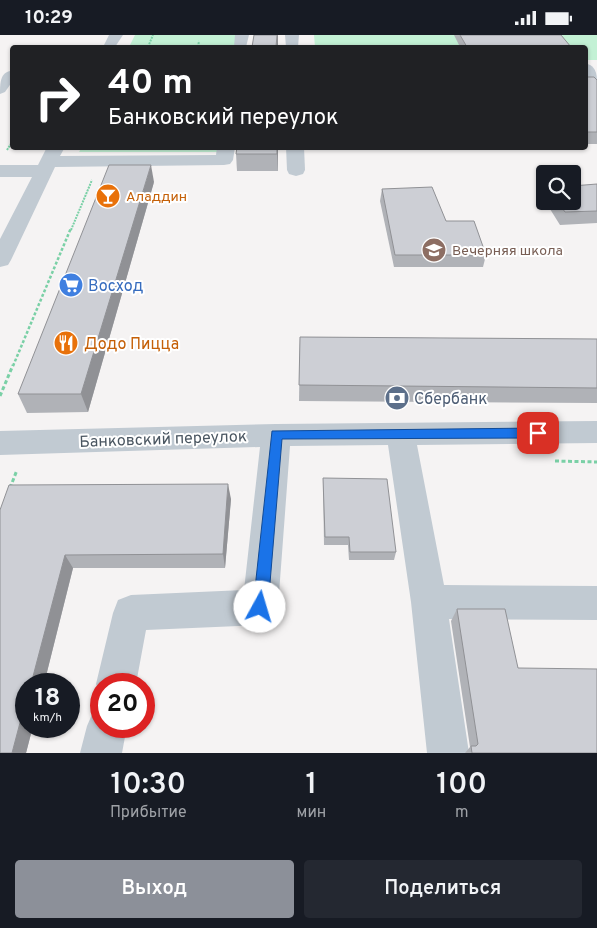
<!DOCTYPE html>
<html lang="ru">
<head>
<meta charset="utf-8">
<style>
  body { margin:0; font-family:Overpass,sans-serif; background:#242831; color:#f1f3f6; height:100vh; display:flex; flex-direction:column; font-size:19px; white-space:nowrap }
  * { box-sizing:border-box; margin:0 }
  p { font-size:16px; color:#9ea1a6 }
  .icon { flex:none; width:28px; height:28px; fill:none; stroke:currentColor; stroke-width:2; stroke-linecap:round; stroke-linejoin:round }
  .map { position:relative; height:718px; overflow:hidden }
  .sheet { display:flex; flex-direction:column; background:#171b24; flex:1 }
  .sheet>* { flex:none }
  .top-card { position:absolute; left:10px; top:10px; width:578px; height:105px; border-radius:5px; box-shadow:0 1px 4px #0004; background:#202124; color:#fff; overflow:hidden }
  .tools { position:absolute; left:536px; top:130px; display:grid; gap:10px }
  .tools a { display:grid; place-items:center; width:45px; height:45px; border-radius:5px; background:#171b24; box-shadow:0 1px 4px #0004; font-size:25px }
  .speed { position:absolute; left:15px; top:638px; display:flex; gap:10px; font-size:25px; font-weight:700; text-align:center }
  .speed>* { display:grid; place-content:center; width:65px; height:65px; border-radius:50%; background:#171b24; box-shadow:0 1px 4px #0004; line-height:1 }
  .speed small { font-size:12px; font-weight:400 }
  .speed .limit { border:8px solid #d22; background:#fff; color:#111 }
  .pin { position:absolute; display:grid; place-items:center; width:42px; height:42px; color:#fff; margin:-21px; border-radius:10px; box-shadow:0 2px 8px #0006 }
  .me { position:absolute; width:55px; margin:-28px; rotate:6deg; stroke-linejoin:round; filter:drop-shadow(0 0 4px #0008) }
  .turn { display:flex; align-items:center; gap:18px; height:105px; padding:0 15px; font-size:22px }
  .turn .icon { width:65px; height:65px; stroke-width:2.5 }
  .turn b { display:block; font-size:35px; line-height:42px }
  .eta { display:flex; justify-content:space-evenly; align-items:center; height:85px; text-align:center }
  .eta b { font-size:30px; font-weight:600; line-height:35px }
  .button { display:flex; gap:10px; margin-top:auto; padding:10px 15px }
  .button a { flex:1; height:58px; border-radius:5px; background:#8c9099; color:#fff; font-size:20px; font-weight:600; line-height:58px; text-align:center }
  .button a+a { background:#242831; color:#f1f3f6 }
  .status { display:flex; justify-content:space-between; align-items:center; height:35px; padding:0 25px; background:#171b24; direction:ltr }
  .status svg { height:14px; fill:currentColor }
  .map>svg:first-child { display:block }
</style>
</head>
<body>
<div class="status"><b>10:29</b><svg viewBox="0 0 49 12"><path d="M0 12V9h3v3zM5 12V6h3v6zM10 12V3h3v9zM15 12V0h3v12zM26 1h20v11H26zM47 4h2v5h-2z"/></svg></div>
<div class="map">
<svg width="597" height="718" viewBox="0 0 597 718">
  <rect width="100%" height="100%" fill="#f5f3f3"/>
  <!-- green -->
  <g fill="#c3f1d5">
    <path d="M135,0H237L235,12H129Z"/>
    <path d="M314,0H597V25H585V12H315Z"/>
    <path d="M82,112L218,113L217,117H79Z"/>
  </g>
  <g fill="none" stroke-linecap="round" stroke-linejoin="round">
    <!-- path-far2 -->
    <g stroke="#7ad0a6" stroke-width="2" stroke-dasharray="2 1" stroke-linecap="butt">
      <path d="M148,12L153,0"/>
      <path d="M198,12L199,6"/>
      <path d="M7,115L12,107"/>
      <path d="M71,195L92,145"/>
    </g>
    <!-- path-far1 -->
    <path stroke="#7ad0a6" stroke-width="2.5" stroke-dasharray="3 2" stroke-linecap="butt" d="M13,331L71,193"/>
    <!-- path -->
    <g stroke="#7ad0a6" stroke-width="3" stroke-dasharray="4 2.5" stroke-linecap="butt">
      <path d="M0,361L13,330"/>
      <path d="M555,426L597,427"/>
      <path d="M10,453L17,435"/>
    </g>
    <!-- minor -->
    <g fill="#c1cad2" fill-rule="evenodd">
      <path d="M109,0H123L115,12H103Z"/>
      <path d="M235,0H249L246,12H234Z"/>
      <path d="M285,0H299L298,12H286Z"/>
      <path d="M585,28C597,31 597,40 597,50L585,51Z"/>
      <path d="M10,36H12V47L5,57L0,59C0,49 0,38 10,36Z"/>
      <path d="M47,112H65L60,121L216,120L217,112H235L233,125L230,129L224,130L55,132L11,225L8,230L0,232V204L32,142H0V130H38Z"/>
      <path d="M286,112H304L305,135L303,139L296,141L289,139L287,135Z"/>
      <path d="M597,386V408L417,410L444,550L597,551V585L449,584L469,718H427L411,567L388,410L290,411L278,572L273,584L260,590L146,595L136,649H101V661L96,649L113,578L118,565L131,560L244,555L260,412L0,420V396L276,389Z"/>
      <path d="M101,673V691H127L122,718H80L87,691L93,677Z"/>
    </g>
  </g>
  <!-- wall -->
  <g fill="#b0b2b7">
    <path d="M454,0H561L571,12H460Z"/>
    <path d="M585,30L587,42L597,45V109H585Z"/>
    <path d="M237,112H278V136H237L236,119Z"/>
    <path d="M154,147L88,377L27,378L18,359Z"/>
    <path d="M597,149V188L560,190L545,166H572Z"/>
    <path d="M382,154L446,186L486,220L483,232H394L380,166Z"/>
    <path d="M300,302L597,304V368L299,366Z"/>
    <path d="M323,443L396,517L394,525H349L348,510H324Z"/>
    <path d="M231,464L225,533H73L44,649H26V691H33L26,718H0V475Z"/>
    <path d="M457,574L518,633L597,718H465L470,712L451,586Z"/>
  </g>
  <!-- shaded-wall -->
  <g fill="#909195">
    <path d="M277,0H278V12H276Z"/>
    <path d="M277,112H278V136L277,119Z"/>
    <path d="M151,130L154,147L88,377L81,359Z"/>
    <path d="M228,449L231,464L225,533L223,519Z"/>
    <path d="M65,520L73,533L44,649H31Z"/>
    <path d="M26,665V691H33L26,718H12Z"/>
  </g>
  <!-- building -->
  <g fill="#cdcfd5" stroke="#909195">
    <path d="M254,0H277L276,12H252Z"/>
    <path d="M460,0H561L571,12H467Z"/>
    <path d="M585,30L587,32V42H594L597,45V97H585Z"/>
    <path d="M237,112H277V119H236Z"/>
    <path d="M109,130H151L81,359H18Z"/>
    <path d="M597,149V176L565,177L557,166H572V151Z"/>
    <path d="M432,152L446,186H474L486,220H395L382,154Z"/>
    <path d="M300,302L597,304V353L299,350Z"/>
    <path d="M323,443L387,444L396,517H350L349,502H325Z"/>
    <path d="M228,449L223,519L65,520L31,649H26V665L12,718H0V475L9,450Z"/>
    <path d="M457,574H505L518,633L597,634V718H472L471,711H476L478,709Z"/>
  </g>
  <!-- route -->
  <path fill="#1a73e8" stroke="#114b97" d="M538,393L542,395L544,398L542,401L538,403L282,404L268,572L265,577L260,579L255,577L253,572L272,396Z"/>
  <!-- icons -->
  <defs>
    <symbol id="bar-disc" viewBox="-11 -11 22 22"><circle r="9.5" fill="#e8710a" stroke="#fff"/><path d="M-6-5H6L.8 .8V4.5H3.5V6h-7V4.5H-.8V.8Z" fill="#fff"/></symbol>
    <symbol id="school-disc" viewBox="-11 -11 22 22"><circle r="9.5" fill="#8d6e63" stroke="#fff"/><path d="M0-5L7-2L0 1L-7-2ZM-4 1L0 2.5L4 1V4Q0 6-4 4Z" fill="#fff"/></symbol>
    <symbol id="supermarket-disc" viewBox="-11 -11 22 22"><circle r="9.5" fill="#3f7fe0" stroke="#fff"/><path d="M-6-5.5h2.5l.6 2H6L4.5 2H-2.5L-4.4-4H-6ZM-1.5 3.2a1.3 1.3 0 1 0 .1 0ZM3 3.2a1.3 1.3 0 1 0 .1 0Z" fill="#fff"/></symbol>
    <symbol id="restaurant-disc" viewBox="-11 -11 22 22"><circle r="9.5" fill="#e8710a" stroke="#fff"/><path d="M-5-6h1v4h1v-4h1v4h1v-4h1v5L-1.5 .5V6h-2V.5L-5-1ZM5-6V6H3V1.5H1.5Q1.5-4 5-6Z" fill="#fff"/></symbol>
    <symbol id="bank-disc" viewBox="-11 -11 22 22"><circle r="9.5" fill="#5c6f8a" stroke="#fff"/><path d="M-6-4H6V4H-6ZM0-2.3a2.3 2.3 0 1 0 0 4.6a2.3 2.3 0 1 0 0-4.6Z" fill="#fff"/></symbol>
  </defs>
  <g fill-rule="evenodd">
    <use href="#bar-disc" x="94" y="147" width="28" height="28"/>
    <use href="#school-disc" x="420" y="201" width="28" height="28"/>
    <use href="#supermarket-disc" x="57" y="236" width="28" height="28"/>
    <use href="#restaurant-disc" x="52" y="294" width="28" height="28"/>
    <use href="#bank-disc" x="383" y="349" width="28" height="28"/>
  </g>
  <g text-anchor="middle" stroke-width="4" stroke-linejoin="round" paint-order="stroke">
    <!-- far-food labels -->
    <g font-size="14" fill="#c56008" stroke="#fff" text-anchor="start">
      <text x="126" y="166">Аладдин</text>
    </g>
    <!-- far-education labels -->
    <g font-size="14" fill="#785e54" stroke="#fff" text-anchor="start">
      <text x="452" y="220">Вечерняя школа</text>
    </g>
    <!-- shop labels -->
    <g font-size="16" fill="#366cbe" stroke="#fff" text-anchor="start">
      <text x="88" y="256">Восход</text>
    </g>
    <!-- food labels -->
    <g font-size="16" fill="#c56008" stroke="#fff" text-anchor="start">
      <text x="84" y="314">Додо Пицца</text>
    </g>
    <!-- service labels -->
    <g font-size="16" fill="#4e5e75" stroke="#fff" text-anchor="start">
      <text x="414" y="369">Сбербанк</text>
    </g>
    <!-- street labels -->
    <g font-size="16" fill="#4a5661" stroke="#fff">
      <text transform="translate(163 403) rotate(-2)" y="6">Банковский переулок</text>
    </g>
  </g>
</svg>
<div class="tools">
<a><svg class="icon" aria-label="search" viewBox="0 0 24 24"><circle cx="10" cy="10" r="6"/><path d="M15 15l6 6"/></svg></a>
</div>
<div class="speed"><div>18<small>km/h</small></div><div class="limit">20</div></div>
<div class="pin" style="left:538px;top:398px;background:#d93025"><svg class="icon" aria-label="arrive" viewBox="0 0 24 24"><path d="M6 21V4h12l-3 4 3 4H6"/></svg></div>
<svg class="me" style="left:260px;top:572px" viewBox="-20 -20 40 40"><circle r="19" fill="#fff"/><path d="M0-13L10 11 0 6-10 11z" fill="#1a73e8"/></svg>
<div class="top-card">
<div class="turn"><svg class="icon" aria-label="right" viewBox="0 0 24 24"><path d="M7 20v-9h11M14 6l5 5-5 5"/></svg><div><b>40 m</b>Банковский переулок</div></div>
</div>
</div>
<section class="sheet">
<div class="eta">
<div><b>10:30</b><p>Прибытие</p></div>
<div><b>1</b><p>мин</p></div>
<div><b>100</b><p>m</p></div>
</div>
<div class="button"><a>Выход</a><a>Поделиться</a></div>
</section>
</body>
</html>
